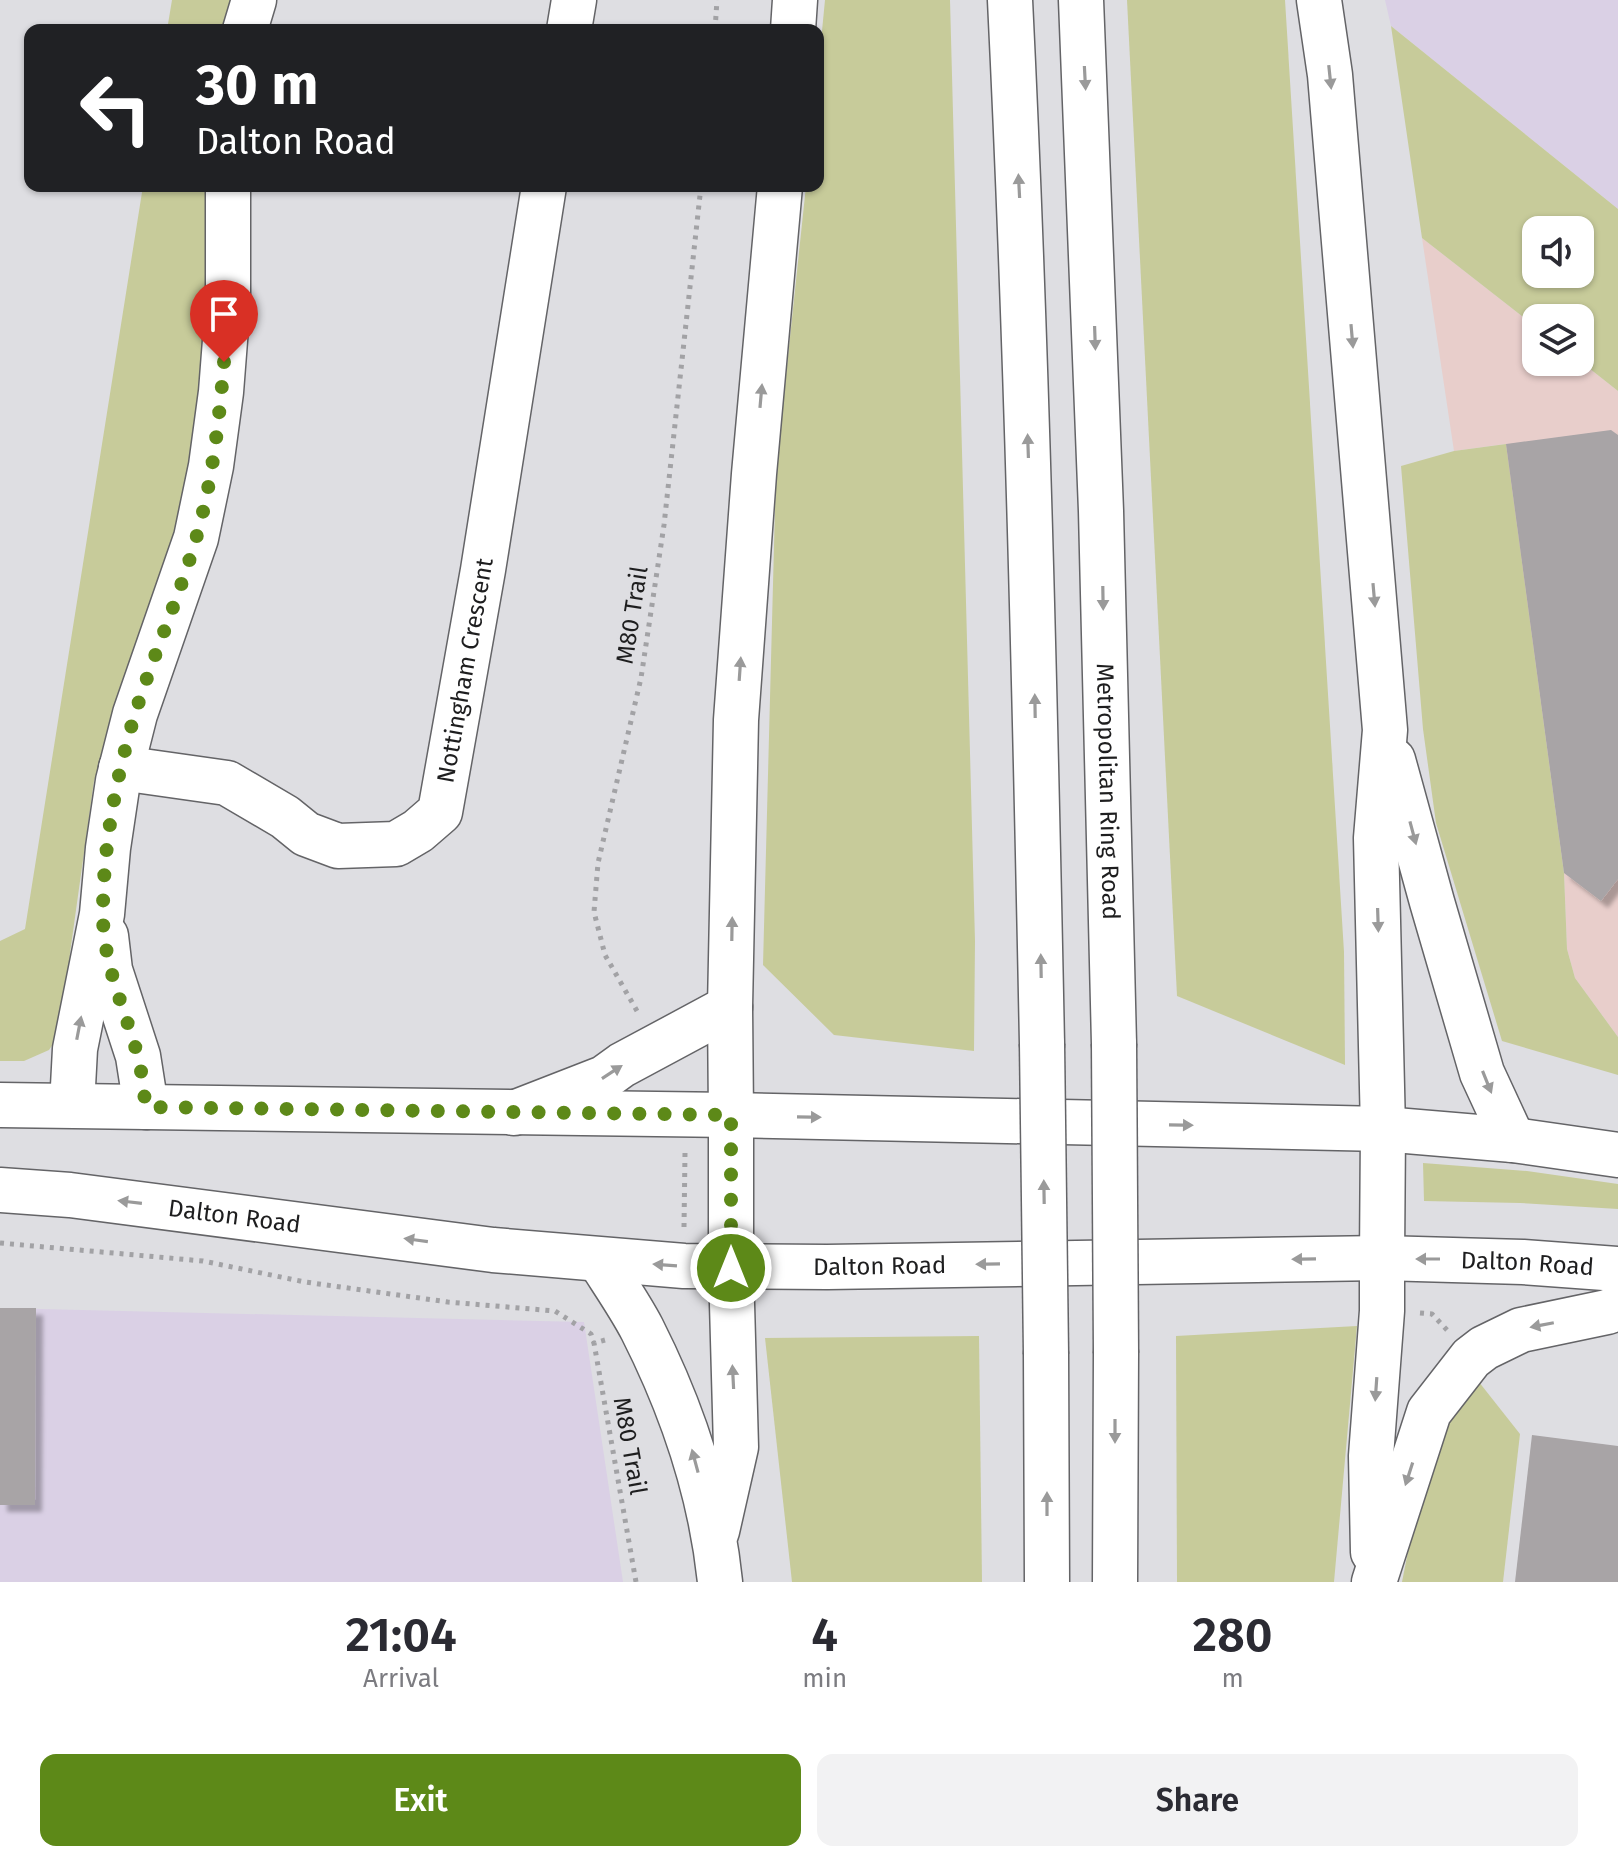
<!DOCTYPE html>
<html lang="en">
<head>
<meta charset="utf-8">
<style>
  body { margin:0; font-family:"Fira Sans",sans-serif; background:#f2f2f3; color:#2b2b33; height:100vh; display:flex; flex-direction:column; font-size:30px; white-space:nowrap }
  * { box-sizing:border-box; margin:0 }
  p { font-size:26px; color:#7c7c81 }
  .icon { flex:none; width:44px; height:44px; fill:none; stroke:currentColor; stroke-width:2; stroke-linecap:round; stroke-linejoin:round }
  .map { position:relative; height:1582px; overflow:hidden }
  .panel { display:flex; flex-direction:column; background:#fff; flex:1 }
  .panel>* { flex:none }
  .banner { position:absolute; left:24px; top:24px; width:800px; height:168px; border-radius:16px; box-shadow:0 2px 6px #0004; background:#202124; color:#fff; overflow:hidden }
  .tools { position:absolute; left:1522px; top:216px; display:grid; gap:16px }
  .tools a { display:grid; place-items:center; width:72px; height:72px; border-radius:16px; background:#fff; box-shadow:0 2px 6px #0004; font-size:40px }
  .pin { position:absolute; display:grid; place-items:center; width:68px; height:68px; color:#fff; margin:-82px -34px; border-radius:50% 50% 50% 0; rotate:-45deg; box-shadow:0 0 8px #0007 }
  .pin .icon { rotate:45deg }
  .me { position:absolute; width:88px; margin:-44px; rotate:0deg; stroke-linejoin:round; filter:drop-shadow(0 0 6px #0008) }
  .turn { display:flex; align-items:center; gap:28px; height:168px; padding:0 40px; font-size:36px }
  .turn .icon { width:104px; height:104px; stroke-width:2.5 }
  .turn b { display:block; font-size:56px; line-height:68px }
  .eta { display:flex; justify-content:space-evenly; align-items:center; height:136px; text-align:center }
  .eta b { font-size:48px; font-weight:600; line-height:56px }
  .action { display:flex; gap:16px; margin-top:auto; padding:16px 40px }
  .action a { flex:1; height:92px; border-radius:16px; background:#5d8918; color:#fff; font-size:32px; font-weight:600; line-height:92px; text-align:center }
  .action a+a { background:#f2f2f3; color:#2b2b33 }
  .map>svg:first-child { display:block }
</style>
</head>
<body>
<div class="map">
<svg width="1618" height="1582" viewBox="0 0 1618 1582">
  <defs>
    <filter id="shadow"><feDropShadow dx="7" dy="7" stdDeviation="2" flood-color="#0004"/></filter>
  </defs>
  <rect width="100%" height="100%" fill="#dedee2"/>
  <!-- commercial -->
  <path fill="#e8cecb" d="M1422,238L1536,327V362L1580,361L1618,391V1037L1575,978L1567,949L1564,872L1505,444L1454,451Z"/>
  <!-- industrial -->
  <g fill="#dad0e5">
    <path d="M1385,0H1618V209L1391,26Z"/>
    <path d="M0,1308L584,1322L623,1582H0Z"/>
  </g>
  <!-- green -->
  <g fill="#c7cb9a" fill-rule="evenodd">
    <path d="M172,0H239L232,30H167Z"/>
    <path d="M825,0H950L975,941L974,1051L834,1035L763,965L776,470L806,186H818V72Z"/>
    <path d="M1127,0H1285L1344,952L1345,1065L1177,996Z"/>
    <path d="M1391,26L1618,209V391L1580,361V318H1536V327L1422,238ZM1536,230H1580V274H1536Z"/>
    <path d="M143,186H214L219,230L185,494L144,632L94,781L70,953L67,1006L57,1038L49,1050L24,1061H0V941L25,929Z"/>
    <path d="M1506,444L1564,873L1567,949L1575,978L1618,1037V1075L1502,1041L1436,823L1423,729L1401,466L1454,451Z"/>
    <path d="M1423,1163L1527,1171L1618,1184V1209L1520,1203L1424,1201Z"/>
    <path d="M1357,1326L1334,1582H1177L1176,1336Z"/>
    <path d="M979,1336L982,1582H792L765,1338Z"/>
    <path d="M1475,1377L1520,1434L1503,1582H1402L1416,1511L1435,1436Z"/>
  </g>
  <!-- building -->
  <g fill="#a8a4a6" filter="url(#shadow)">
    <path d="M1611,430L1618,435V879L1601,901L1564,873L1506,444Z"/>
    <path d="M0,1308H36L35,1505H0Z"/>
    <path d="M1532,1435L1618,1446V1582H1515Z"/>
  </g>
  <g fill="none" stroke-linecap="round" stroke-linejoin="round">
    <defs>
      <g id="minor">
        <path d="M245,30L254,0"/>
        <path d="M569,30L574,0"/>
        <path id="s1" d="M121,768L227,783L285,817L306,834L338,846L396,844L418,831L440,812L483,570L544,186"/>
        <path d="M106,936L110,970L138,1056L146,1107"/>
        <path d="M72,1105L75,1049L102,914L108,848L118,781L135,714L196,538L211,466L221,392L228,302V186"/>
      </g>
      <g id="major">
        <path d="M0,1105L731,1115L1383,1129L1513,1140L1618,1155"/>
        <path id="s2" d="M0,1190L70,1195L493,1250L684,1266L827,1267L1382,1258L1523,1262L1618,1269"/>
        <path d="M1382,1258L1383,1129"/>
        <path d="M731,1268V1115"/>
      </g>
      <g id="highway">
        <path d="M1010,0C1027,348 1035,696 1042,1044"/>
        <path id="s3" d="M1081,0L1101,511L1114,1044"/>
        <path d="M1319,0L1330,75L1385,730L1376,838L1383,1129"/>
        <path d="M793,30L795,0"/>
        <path d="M1393,760L1432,902L1482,1073L1513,1140"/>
        <path d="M514,1113L604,1078L622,1065L730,1007"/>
        <path d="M731,1115L730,1007L736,720L754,474L780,186"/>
        <path d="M600,1261C614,1283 630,1306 642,1329C682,1408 711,1494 720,1582"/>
        <path d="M1046,1354L1047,1582"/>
        <path d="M717,1531L736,1447L731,1268"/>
        <path d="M1373,1552L1371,1456L1382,1311V1258"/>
        <path d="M1115,1582L1116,1353"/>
        <path d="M1374,1582L1429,1412L1471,1358L1484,1348L1521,1330L1607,1312L1618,1308"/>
      </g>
    </defs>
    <!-- minor casing -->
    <use href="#minor" stroke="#646467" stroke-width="47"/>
    <!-- major casing -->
    <use href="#major" stroke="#646467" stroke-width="47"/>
    <!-- highway casing -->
    <use href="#highway" stroke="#646467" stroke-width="47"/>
    <!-- path -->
    <g stroke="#a2a2a5" stroke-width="5" stroke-dasharray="4 6" stroke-linecap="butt">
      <path d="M715,30L717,0"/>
      <path d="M637,1011L605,955L594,912L598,863L641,678L664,525L701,186"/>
      <path d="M684,1227L685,1153"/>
      <path d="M0,1243L203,1261L305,1282L448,1302L555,1311L591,1334L594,1343"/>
      <path d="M1420,1313L1432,1314L1447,1330"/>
      <path d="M605,1340L594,1343L636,1582"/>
    </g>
    <!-- minor -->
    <use href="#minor" stroke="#fff" stroke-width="44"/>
    <!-- major -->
    <use href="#major" stroke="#fff" stroke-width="44"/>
    <!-- highway -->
    <use href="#highway" stroke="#fff" stroke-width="44"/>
    <defs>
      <g id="highway-bridge">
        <path d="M1042,1044L1046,1354"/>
        <path d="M1114,1044L1116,1353"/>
      </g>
    </defs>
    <!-- highway-bridge casing -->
    <use href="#highway-bridge" stroke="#646467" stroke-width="47" stroke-linecap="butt"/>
    <!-- highway-bridge -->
    <use href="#highway-bridge" stroke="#fff" stroke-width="44"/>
  </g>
  <!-- one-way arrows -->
  <defs><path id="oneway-solid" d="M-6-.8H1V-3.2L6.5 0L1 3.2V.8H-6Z" transform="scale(2)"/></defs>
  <g fill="#9a9a9a">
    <use href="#oneway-solid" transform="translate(1330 77) rotate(84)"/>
    <use href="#oneway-solid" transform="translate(1085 78) rotate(87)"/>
    <use href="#oneway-solid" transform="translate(1019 186) rotate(-93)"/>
    <use href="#oneway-solid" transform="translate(1352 336) rotate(85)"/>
    <use href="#oneway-solid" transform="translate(1095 338) rotate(88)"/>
    <use href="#oneway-solid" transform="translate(761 396) rotate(-85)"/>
    <use href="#oneway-solid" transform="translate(1028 446) rotate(-92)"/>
    <use href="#oneway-solid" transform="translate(1374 595) rotate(85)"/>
    <use href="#oneway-solid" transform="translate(1103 598) rotate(89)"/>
    <use href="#oneway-solid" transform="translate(740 669) rotate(-86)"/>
    <use href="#oneway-solid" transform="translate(1035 706) rotate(-91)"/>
    <use href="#oneway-solid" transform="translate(1413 833) rotate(75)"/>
    <use href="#oneway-solid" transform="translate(1378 920) rotate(88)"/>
    <use href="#oneway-solid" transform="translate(732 929) rotate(-89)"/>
    <use href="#oneway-solid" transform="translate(1041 966) rotate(-91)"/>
    <use href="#oneway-solid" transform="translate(79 1028) rotate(-79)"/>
    <use href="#oneway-solid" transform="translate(612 1072) rotate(-33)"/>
    <use href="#oneway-solid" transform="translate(1487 1082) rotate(68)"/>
    <use href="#oneway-solid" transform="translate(809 1117) rotate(1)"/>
    <use href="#oneway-solid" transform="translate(1181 1125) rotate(1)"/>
    <use href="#oneway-solid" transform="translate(1044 1192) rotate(-91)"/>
    <use href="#oneway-solid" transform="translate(130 1202) rotate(-173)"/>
    <use href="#oneway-solid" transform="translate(416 1240) rotate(-172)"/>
    <use href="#oneway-solid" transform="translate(1304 1259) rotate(179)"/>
    <use href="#oneway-solid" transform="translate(1428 1259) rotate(-180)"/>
    <use href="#oneway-solid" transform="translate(988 1264) rotate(179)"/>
    <use href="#oneway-solid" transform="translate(665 1265) rotate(-176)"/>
    <use href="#oneway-solid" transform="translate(1542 1325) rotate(169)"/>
    <use href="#oneway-solid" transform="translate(733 1377) rotate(-93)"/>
    <use href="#oneway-solid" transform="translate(1376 1389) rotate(94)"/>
    <use href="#oneway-solid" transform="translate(1115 1431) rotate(90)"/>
    <use href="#oneway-solid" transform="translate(695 1461) rotate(-105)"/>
    <use href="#oneway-solid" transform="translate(1409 1474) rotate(108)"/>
    <use href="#oneway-solid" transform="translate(1047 1504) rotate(-90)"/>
  </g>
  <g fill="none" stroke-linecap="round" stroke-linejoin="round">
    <!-- route -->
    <path stroke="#5d8918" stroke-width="14" stroke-dasharray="0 25.2" d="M224,362C219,422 212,485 195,542C178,600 153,656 135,714C116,777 103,847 103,912C102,961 124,1007 137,1053C142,1070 143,1089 146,1107L731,1115V1268"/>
  </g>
  <g text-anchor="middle" stroke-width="6" stroke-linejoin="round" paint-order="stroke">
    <!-- street labels -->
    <g font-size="24" fill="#1e1e1f" stroke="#dedee2">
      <text transform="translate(632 615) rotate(-81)" y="8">M80 Trail</text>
      <text dy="8" stroke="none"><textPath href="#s1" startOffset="492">Nottingham Crescent</textPath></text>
      <text dy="8" stroke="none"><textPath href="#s3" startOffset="792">Metropolitan Ring Road</textPath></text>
      <text dy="8" stroke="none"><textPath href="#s2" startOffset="236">Dalton Road</textPath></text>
      <text dy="8" stroke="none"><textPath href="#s2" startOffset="1532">Dalton Road</textPath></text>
      <text dy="8" stroke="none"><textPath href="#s2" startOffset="884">Dalton Road</textPath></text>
      <text transform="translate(630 1446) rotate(80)" y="8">M80 Trail</text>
    </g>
  </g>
</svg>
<div class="tools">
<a><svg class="icon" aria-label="sound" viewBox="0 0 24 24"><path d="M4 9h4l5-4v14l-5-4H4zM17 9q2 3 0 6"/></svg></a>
<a><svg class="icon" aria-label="layers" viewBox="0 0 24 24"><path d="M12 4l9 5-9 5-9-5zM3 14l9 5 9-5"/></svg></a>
</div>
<div class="pin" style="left:224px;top:362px;background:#d93025"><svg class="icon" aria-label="arrive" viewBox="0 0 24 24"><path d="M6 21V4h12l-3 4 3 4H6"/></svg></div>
<svg class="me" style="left:731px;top:1268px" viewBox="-20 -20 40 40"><circle r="17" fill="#5d8918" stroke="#fff" stroke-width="3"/><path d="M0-11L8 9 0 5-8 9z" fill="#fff"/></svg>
<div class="banner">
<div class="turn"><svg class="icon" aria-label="left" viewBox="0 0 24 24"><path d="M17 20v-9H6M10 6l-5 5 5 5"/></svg><div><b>30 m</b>Dalton Road</div></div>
</div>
</div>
<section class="panel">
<div class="eta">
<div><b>21:04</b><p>Arrival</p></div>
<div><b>4</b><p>min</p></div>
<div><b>280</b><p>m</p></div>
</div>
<div class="action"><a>Exit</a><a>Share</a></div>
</section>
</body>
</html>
